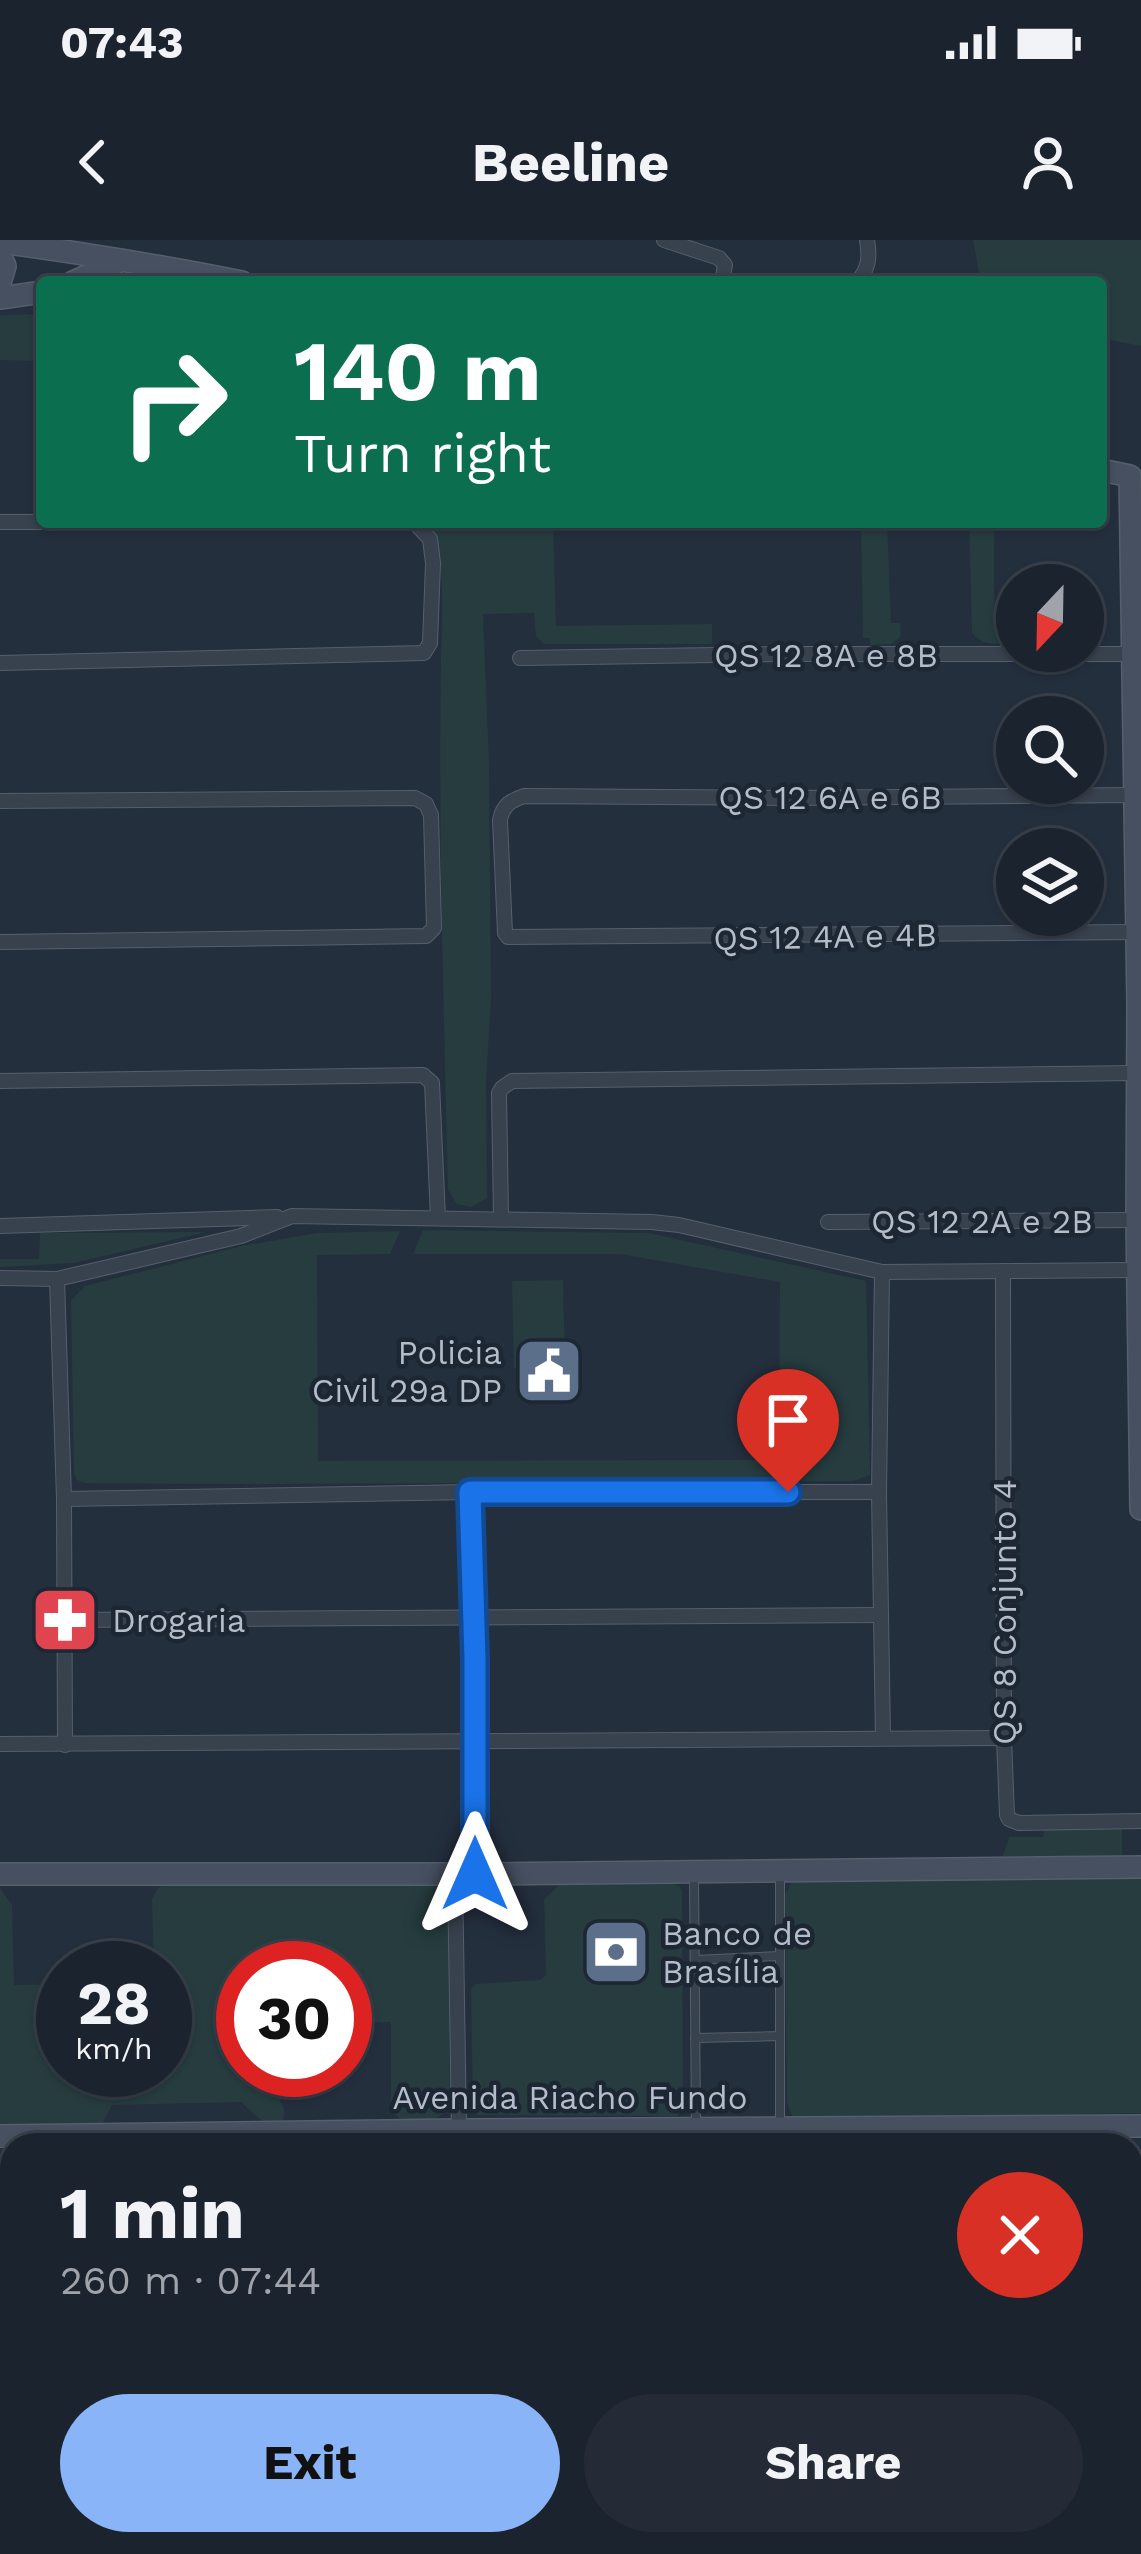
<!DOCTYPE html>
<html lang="en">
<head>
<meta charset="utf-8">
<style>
  body { margin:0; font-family:"Work Sans",sans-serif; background:#242b36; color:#f1f3f6; height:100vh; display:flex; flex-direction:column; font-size:45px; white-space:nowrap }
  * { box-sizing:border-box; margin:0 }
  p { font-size:39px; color:#a0a4aa }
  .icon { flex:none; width:66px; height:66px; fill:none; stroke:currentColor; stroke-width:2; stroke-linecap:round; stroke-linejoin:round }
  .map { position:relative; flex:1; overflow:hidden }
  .sheet { position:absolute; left:0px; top:1893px; width:1143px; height:423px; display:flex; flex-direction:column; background:#1b232e; border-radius:36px 36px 0 0; box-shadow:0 3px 9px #0004,0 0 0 3px #39404a }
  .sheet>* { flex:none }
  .guide { position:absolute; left:36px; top:36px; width:1071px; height:252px; border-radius:12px; box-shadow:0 3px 9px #0004,0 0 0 3px #39404a; background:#0b6e4f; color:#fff; overflow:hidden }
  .needle { width:78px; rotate:202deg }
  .buttons { position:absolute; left:996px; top:324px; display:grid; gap:24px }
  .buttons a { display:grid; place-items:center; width:108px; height:108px; border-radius:50%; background:#1b232e; box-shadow:0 3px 9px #0004,0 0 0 3px #39404a; font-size:60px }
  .speed { position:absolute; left:36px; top:1701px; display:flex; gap:24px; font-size:60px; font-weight:700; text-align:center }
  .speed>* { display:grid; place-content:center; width:156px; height:156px; border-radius:50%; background:#1b232e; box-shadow:0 3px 9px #0004,0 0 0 3px #39404a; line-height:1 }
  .speed small { font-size:30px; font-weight:400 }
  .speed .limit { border:18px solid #d22; background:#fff; color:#111 }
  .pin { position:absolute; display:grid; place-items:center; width:102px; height:102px; color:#fff; margin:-123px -51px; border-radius:50% 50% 50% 0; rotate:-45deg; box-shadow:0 0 12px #0007 }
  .pin .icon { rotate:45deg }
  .me { position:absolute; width:132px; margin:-66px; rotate:0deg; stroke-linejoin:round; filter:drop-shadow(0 0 9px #0008) }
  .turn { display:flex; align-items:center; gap:42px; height:252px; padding:0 60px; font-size:54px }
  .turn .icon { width:156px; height:156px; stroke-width:2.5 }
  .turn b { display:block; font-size:84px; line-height:102px }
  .round { display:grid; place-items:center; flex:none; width:126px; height:126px; border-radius:63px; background:#242b36 }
  .overview { display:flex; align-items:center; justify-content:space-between; height:204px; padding:0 60px }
  h1 { font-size:72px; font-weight:700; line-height:90px }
  .primary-button { display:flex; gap:24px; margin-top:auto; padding:24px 60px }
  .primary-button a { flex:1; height:138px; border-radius:72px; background:#8ab4f8; color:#111; font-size:48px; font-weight:700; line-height:138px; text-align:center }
  .primary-button a+a { background:#242b36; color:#f1f3f6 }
  .status { display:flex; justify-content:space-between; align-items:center; height:84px; padding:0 60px; background:#1b232e; direction:ltr }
  .status svg { height:33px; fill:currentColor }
  header { display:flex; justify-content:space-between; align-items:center; height:156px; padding:0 60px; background:#1b232e; font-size:54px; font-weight:700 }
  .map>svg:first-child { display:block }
</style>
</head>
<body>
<div class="status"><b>07:43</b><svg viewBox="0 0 49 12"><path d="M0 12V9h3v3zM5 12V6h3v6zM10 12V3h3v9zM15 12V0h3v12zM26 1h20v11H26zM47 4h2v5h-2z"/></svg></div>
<header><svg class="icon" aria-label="back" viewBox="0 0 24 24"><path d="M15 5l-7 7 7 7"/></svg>Beeline<svg class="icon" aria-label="person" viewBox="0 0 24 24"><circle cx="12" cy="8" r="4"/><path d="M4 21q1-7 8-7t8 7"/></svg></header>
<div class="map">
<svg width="1141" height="2314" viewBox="0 0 1141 2314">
  <rect width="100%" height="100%" fill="#242f3e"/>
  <!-- green -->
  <g fill="#263c3f">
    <path d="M973,0H1141V106L1101,98V42H981Z"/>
    <path d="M42,74V121L0,120V75Z"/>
    <path d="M428,282H553L556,386L712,384V404H544L536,396L534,373L483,374L489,523L491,759L486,840L487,958L471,967L457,964L448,950C444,772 438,595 441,417C442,385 447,306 428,282Z"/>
    <path d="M861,282H887L891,383H900L901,396L891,404L870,405V398H863Z"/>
    <path d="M969,282H994V379L1017,380V402C1001,403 981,408 972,392Z"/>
    <path d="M423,990L649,993L866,1041L870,1235L853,1241C597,1241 341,1246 85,1243L77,1240L74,1233L71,1060L85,1046L242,1006L317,993L400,991L390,1014L317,1015L318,1221L779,1220L780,1042L620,1014H413Z"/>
    <path d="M206,992L74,1023L0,1027V1019H39L40,993Z"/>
    <path d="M563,1040L565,1127L514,1128L512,1041Z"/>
    <path d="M1046,1586L1122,1587V1617L1003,1616L1009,1597H1043Z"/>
    <path d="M1141,1638V1873L807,1879L792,1876L787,1862L785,1655L791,1643L797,1640Z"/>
    <path d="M169,1642L433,1643L441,1645L448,1659L450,1857L443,1874L434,1880H401L391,1869V1782L345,1783V1728H243V1830H279C279,1840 278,1851 280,1860C281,1864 284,1866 284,1870C286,1904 250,1873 242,1862L112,1865L101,1886H0V1648L12,1665L14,1745L63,1744V1830H165V1728H154L152,1659L158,1648Z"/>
    <path d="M672,1643L680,1646L682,1652L683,1869L677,1876L477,1875L473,1870L471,1748L476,1744L540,1740L546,1735L544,1659L559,1645Z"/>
    <rect x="359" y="2304" width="237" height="10"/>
  </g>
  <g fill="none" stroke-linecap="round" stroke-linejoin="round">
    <defs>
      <g id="lane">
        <path d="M780,1632V1887"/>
        <path d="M694,1633L696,1888"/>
        <path d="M695,1720L780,1716"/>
        <path d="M695,1798L780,1796"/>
      </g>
      <g id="street">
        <path d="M664,0L719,18L725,25L722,42"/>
        <path d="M857,42C869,29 870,17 867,0"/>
        <path d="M0,282H60"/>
        <path d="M520,418L784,414H1132"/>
        <path d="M0,423L424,413L430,403L433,323L430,299L414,282"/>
        <path d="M1135,555L786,558L524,556C510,561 503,565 500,580L505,693L508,697L1136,692"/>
        <path d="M0,561L415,558L426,564L431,575L434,688L426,696L0,702"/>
        <path d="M0,841L423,835L432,843L438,978"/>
        <path d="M501,978L499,853L502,848L512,841L1137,833"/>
        <path d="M828,982L1137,980"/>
        <path d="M0,986L277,977"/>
        <path d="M1003,1031L1004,1498L1007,1575L1009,1579L1019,1583L1141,1581"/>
        <path d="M882,1032L879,1252L883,1498"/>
        <path d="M0,1038L57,1039L241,996L292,976L652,982L679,985L882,1032L1137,1030"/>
        <path d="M57,1039L64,1259L65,1505"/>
        <path d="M470,1252L474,1377L475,1634"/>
        <path d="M64,1259L470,1252H879"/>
        <path d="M65,1380L881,1375"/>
        <path d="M0,1504L1004,1498"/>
        <path d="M455,1634L459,1890"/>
        <path d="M0,2017H12"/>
        <path d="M0,2138H12"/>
        <path d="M1131,2190H1141"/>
        <path d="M0,2264H12"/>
        <path d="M346,2304V2314"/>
        <path d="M610,2314V2304"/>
        <path d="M1011,2314V2304"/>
      </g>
      <g id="secondary">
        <path d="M0,2C81,13 162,26 242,42"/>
        <path d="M0,15L5,26L0,43"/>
        <path d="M73,42L116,23"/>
        <path d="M0,58L42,52"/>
        <path d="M1101,230L1130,236L1138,766L1137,980L1141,1269"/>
        <path d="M0,1634H482L1141,1627"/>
        <path d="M0,1896L459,1890L1141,1886"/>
      </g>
    </defs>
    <!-- lane casing -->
    <use href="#lane" stroke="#565f6c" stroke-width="10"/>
    <!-- street casing -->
    <use href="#street" stroke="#565f6c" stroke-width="16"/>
    <!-- secondary casing -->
    <use href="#secondary" stroke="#565f6c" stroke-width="24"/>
    <!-- lane -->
    <use href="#lane" stroke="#38414e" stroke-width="8"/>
    <!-- street -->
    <use href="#street" stroke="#38414e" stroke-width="14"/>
    <!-- secondary -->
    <use href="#secondary" stroke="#465061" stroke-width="21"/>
  </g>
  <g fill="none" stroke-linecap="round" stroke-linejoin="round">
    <defs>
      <path id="route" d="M475,1634V1419L470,1252H788"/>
    </defs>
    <!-- route casing -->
    <use href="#route" stroke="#114b97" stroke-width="30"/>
    <!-- route -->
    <use href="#route" stroke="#1a73e8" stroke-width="21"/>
  </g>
  <!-- icons -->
  <defs>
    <symbol id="civic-square" viewBox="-11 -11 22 22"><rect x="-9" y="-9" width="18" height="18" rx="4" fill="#5c6f8a" stroke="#1d2633"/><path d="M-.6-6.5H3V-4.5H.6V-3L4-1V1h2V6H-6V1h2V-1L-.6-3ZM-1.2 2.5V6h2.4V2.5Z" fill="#fff"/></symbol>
    <symbol id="pharmacy-square" viewBox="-11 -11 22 22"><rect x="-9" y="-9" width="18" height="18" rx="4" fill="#e0444e" stroke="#1d2633"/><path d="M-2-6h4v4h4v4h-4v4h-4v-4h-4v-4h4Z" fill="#fff"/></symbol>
    <symbol id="bank-square" viewBox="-11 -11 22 22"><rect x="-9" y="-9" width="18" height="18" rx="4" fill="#5c6f8a" stroke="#1d2633"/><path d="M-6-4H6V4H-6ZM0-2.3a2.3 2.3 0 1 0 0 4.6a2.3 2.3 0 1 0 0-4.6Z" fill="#fff"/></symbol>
  </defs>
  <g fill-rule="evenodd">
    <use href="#civic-square" x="511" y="1093" width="76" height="76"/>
    <use href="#pharmacy-square" x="27" y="1342" width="76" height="76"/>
    <use href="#bank-square" x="578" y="1674" width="76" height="76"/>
  </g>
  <g text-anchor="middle" stroke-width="9" stroke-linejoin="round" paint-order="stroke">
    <!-- street labels -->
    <g font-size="33" fill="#b4bcc9" stroke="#1d2633">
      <text x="826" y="427">QS 12 8A e 8B</text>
      <text x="830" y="569">QS 12 6A e 6B</text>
      <text transform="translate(825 696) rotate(-1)" y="12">QS 12 4A e 4B</text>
      <text x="982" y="993">QS 12 2A e 2B</text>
      <text transform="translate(1004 1372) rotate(-90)" y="12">QS 8 Conjunto 4</text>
      <text x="570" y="1869">Avenida Riacho Fundo</text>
    </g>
    <!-- poi labels -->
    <g font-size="33" fill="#b4bcc9" stroke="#1d2633" text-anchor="start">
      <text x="502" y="1124" text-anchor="end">Policia<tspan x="502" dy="38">Civil 29a DP</tspan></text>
      <text x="112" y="1392">Drogaria</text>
      <text x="662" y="1705">Banco de<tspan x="662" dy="38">Brasília</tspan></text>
    </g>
  </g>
</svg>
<div class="buttons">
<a><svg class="needle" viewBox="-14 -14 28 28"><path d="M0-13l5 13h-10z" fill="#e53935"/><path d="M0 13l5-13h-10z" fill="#a0a4aa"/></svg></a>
<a><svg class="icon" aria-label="search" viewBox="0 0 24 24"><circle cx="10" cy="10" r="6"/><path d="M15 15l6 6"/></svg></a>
<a><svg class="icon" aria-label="layers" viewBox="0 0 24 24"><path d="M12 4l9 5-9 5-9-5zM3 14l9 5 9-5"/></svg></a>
</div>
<div class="speed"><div>28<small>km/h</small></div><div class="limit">30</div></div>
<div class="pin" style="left:788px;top:1252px;background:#d93025"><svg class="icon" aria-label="arrive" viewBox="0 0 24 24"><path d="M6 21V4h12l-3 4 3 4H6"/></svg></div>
<svg class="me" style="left:475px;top:1634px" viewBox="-20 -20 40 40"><path d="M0-17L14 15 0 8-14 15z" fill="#1a73e8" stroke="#fff" stroke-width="4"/></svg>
<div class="guide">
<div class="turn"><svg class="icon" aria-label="right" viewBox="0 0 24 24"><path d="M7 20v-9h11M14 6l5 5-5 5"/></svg><div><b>140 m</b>Turn right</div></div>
</div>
<section class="sheet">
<div class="overview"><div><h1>1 min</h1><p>260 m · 07:44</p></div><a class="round" style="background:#d93025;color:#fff"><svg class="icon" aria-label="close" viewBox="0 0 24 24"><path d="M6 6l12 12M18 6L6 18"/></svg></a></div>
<div class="primary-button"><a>Exit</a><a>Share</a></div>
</section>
</div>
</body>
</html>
